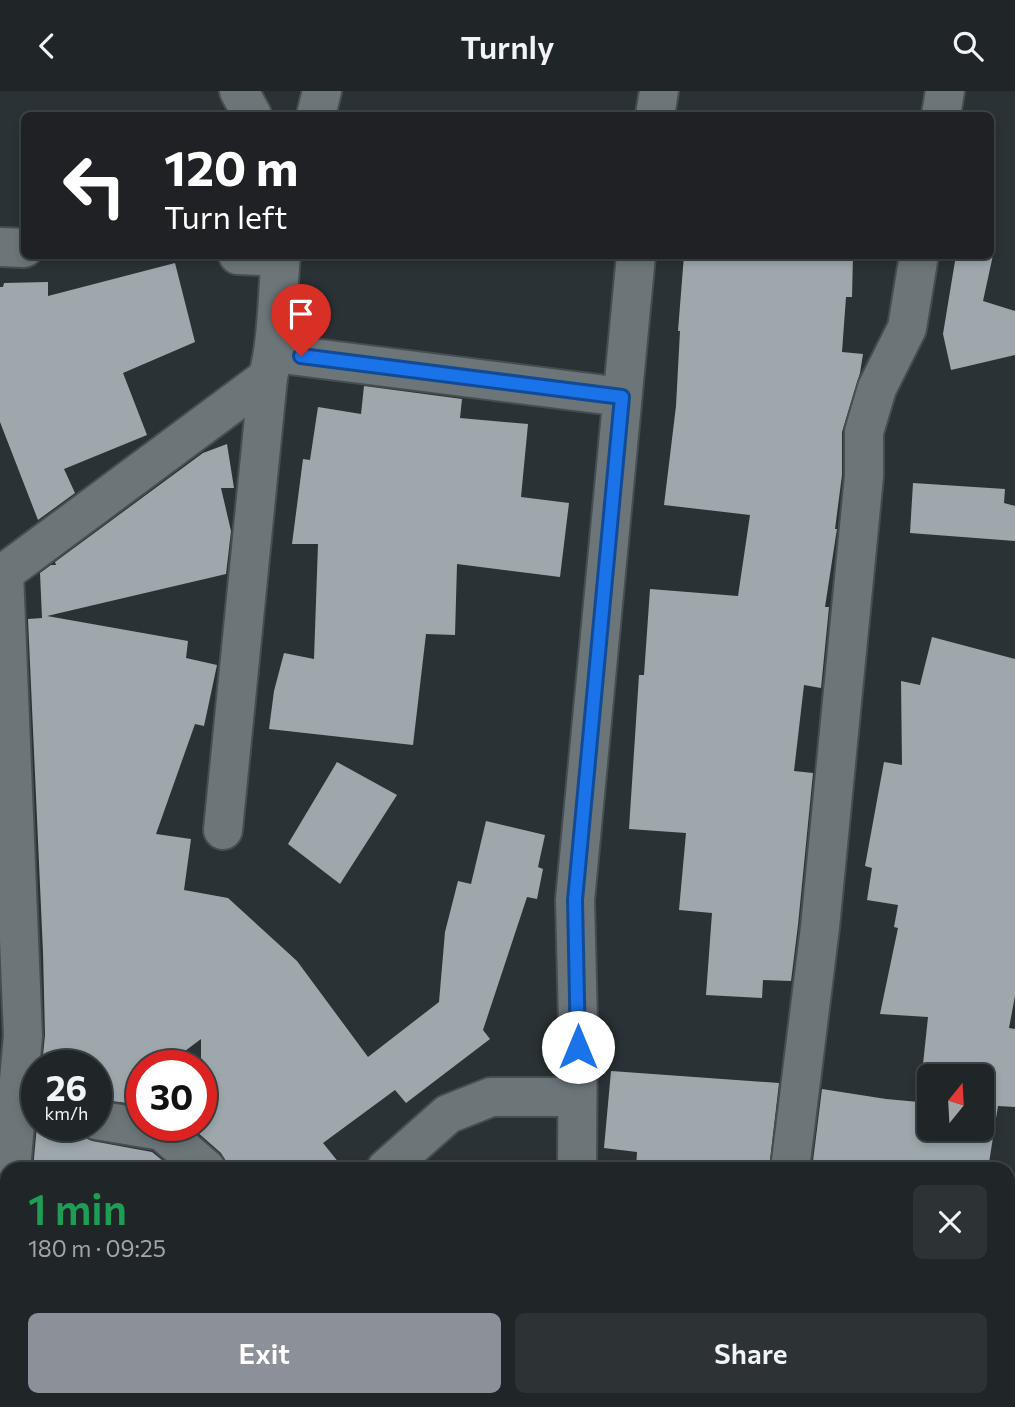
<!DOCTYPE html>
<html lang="en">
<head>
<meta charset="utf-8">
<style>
  body { margin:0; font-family:Commissioner,sans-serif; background:#2d3234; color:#f1f3f6; height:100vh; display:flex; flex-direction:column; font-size:26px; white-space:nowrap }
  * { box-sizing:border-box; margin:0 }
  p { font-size:23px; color:#a2a5a8 }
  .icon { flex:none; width:38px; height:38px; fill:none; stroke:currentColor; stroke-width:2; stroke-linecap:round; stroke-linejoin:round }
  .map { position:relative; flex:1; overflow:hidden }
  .panel { position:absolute; left:0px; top:1071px; width:1015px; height:245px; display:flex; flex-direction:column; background:#202628; border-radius:21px 21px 0 0; box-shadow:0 4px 10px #0003,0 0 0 2px #3d4345 }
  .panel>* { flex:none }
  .banner { position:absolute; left:21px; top:21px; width:973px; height:147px; border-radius:10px; box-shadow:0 4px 10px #0003,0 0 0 2px #3d4345; background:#202124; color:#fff; overflow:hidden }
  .needle { width:46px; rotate:18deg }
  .tools { position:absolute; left:917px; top:973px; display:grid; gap:14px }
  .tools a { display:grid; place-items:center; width:77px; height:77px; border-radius:10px; background:#202628; box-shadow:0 4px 10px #0003,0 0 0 2px #3d4345; font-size:35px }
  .speed { position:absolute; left:21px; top:959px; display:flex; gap:14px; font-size:35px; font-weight:700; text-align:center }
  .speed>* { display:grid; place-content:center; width:91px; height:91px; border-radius:50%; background:#202628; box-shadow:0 4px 10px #0003,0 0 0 2px #3d4345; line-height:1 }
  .speed small { font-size:18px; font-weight:400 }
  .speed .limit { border:10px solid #d22; background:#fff; color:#111 }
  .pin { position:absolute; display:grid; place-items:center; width:60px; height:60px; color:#fff; margin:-72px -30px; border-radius:50% 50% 50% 0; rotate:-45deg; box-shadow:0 0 7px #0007 }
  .pin .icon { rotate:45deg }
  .me { position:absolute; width:77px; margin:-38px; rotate:0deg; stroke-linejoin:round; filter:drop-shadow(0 0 5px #0008) }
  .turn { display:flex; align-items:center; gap:24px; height:147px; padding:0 28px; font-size:32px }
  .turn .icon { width:91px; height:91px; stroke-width:2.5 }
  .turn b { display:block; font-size:49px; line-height:60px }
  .round { display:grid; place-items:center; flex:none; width:74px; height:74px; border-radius:10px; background:#2d3234 }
  .headline { display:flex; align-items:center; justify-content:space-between; height:119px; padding:0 28px }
  h1 { font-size:42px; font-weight:600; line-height:52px; color:#1e9e55 }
  .button { display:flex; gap:14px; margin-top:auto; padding:14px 28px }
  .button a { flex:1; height:80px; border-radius:10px; background:#8c9099; color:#fff; font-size:28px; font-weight:600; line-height:80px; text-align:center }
  .button a+a { background:#2d3234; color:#f1f3f6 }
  header { display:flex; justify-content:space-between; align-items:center; height:91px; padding:0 28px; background:#202628; font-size:32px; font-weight:600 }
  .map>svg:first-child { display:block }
</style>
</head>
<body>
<header><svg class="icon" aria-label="back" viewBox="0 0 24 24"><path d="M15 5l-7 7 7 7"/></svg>Turnly<svg class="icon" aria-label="search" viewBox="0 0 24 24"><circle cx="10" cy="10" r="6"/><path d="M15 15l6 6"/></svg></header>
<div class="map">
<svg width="1015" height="1316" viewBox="0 0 1015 1316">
  <rect width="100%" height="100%" fill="#2a3235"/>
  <!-- building -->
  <g fill="#9ea8ac" fill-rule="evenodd">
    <path d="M684,164H853L852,206H846L842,261L863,263L860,282L842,341V384L835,438H837L836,444L825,516H829L821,597L804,594L794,680L813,682L798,834L791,890L763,889L762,907L706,904L712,822L679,819L686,742L629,738L639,584H644L650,498L738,505L750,424L664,414L676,315L680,240H678Z"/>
    <path d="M956,164H993L983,210L1015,220V264L951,279L943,243Z"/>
    <path d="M175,172L195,251L123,282L147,344L64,378L75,402L38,429L0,331V196H3L4,192L48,191V205Z"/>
    <path d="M364,295L462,308L460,327L528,333L521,406L569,412L560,486L457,473L455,544L426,543L413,654L269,638L274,600L284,562L314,568L318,453H292L303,368L310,369L318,316L361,323Z"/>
    <path d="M227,353L234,397H221L231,440L226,483L47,525L188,550L186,567L217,574L204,635L195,633L156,743L191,748L184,799L228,807L297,870L368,966L439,911L445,841L458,790L471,793L486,730L545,744L538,776L543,778L537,808L527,806L483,939L490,948L406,1012L395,999L323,1052L344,1078H227L226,1070L221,1062L196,1040L201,1035V948L165,975H142V992L137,996L135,1013L96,1008V975H42L45,944L43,861L28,528L42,527L40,482L51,474H56L55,471L203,362Z"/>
    <path d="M913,392L1005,398L1004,412L1015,415V450L910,442Z"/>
    <path d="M932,546L1015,568V905L1009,937L1015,938V1016L998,1015L988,1078H812L822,998L886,1008L919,1011L928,926L880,923L898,837L894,836L898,814L867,809L872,777L865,775L884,671L902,674L901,590L920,594ZM929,985H982V1038H929Z"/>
    <path d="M337,671L397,704L340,793L288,753Z"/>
    <path d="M611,980L779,992L769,1078H636L637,1061L604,1057Z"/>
    <path d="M37,1034H75L82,1045L92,1050L152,1061L173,1078H33Z"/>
  </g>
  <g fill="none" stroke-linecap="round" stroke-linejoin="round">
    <defs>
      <g id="minor">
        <path d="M239,0L252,24"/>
        <path d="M316,24L322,0"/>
        <path d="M655,24L659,0"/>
        <path d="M941,24L945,0"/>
        <path d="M0,156L24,157"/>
        <path d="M238,164L281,166"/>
        <path d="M274,262L622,306"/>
        <path d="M4,482L23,945L11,1078"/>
        <path d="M0,485L268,286"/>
        <path d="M223,739L268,286C278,246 277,205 281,164"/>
        <path d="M96,1029L162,1040L206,1078"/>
        <path d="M386,1078L448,1023L491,1006H577"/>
        <path d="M577,1078L578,931L575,809L636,164"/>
        <path d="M790,1078L820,836L864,385V341L877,297L907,237L919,164"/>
        <path d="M0,1127L6,1120L7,1112"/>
        <path d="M1008,1161L1015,1153"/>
        <path d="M766,1309L768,1316"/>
        <path d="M119,1316L127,1309"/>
        <path d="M554,1316L555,1309"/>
        <path d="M865,1316L872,1309"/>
      </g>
    </defs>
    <!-- minor casing -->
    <use href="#minor" stroke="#474e50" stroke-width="42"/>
    <!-- minor -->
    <use href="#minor" stroke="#6c7679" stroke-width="38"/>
  </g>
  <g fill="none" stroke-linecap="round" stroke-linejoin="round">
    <defs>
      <path id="route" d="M301,265L622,306L575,809L578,956"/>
    </defs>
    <!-- route casing -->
    <use href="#route" stroke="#114b97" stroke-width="18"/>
    <!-- route -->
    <use href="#route" stroke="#1a73e8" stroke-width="12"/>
  </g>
</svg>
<div class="tools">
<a><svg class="needle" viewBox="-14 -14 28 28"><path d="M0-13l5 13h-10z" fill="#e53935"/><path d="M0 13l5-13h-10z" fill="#a2a5a8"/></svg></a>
</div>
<div class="speed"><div>26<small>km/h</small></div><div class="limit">30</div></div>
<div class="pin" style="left:301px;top:265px;background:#d93025"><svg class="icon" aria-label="arrive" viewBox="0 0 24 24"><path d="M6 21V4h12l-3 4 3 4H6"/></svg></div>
<svg class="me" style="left:578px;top:956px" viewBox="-20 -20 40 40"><circle r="19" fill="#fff"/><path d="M0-13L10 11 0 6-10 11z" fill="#1a73e8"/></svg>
<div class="banner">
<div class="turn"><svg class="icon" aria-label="left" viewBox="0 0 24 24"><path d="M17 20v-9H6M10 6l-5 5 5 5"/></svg><div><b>120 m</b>Turn left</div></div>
</div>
<section class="panel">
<div class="headline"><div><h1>1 min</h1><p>180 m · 09:25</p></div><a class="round"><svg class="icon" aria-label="close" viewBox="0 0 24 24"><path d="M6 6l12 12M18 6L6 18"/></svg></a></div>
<div class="button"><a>Exit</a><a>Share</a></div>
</section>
</div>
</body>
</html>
